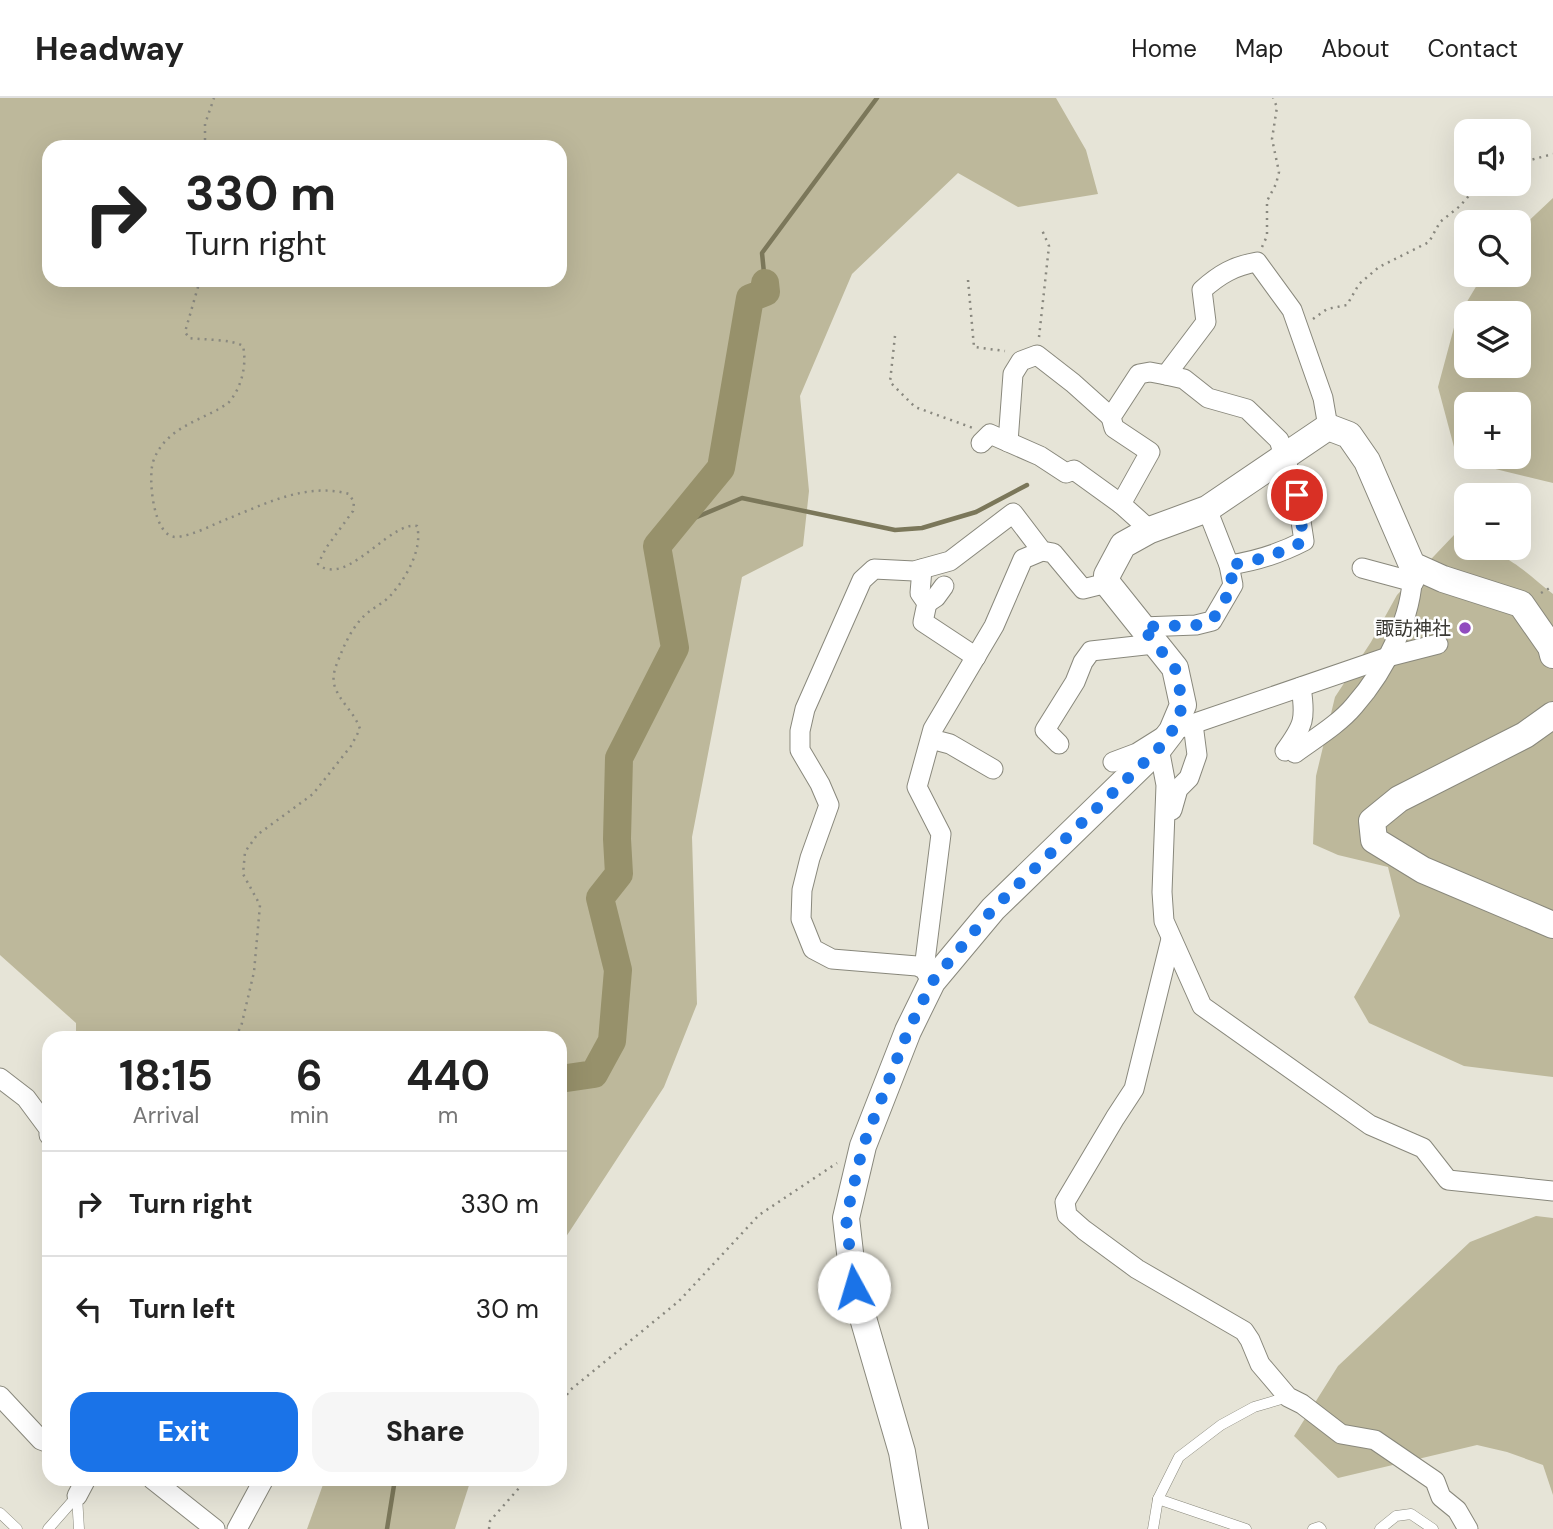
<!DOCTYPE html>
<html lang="en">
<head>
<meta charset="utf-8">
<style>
  body { margin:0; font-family:"DM Sans","Noto Sans JP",sans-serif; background:#f6f6f6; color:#222; height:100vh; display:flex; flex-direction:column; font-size:26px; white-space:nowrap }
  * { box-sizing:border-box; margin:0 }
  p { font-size:23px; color:#767676 }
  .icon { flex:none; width:38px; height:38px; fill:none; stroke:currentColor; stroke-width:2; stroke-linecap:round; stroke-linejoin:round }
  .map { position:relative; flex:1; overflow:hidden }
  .side { position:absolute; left:42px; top:933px; width:525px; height:455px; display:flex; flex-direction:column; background:#fff; border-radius:21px; box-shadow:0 7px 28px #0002 }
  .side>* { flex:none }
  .guide { position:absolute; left:42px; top:42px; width:525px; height:147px; border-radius:21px; box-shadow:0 7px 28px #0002; background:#fff; color:#222; overflow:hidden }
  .controls { position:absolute; left:1454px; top:21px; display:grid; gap:14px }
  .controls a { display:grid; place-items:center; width:77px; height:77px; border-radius:14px; background:#fff; box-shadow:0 7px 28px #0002; font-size:35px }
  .pin { position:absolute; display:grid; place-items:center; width:60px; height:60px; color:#fff; margin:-30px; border:4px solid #fff; border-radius:50%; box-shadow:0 2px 7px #0007 }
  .me { position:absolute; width:77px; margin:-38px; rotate:354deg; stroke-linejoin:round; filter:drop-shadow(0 0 5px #0008) }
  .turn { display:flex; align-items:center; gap:24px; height:147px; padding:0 28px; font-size:32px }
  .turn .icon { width:91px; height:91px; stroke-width:2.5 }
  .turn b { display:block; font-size:49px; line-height:60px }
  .eta { display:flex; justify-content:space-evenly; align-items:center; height:119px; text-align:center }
  .eta b { font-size:42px; font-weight:700; line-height:49px }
  .primary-button { display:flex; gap:14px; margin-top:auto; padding:14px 28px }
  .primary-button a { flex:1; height:80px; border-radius:21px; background:#1a73e8; color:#fff; font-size:28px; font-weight:700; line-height:80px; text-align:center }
  .primary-button a+a { background:#f6f6f6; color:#222 }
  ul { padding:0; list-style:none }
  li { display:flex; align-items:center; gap:21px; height:105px; padding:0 28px; border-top:2px solid #e0e0e0 }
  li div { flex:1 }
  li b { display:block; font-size:26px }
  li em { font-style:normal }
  header { display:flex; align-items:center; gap:42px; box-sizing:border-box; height:98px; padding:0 35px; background:#fff; border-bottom:2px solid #e0e0e0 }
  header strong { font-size:33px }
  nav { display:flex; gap:38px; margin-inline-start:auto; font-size:24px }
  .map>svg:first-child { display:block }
</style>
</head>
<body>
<header>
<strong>Headway</strong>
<nav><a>Home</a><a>Map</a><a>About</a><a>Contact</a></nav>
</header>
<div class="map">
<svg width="1553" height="1431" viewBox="0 0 1553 1431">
  <rect width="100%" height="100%" fill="#e6e4d7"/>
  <!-- green -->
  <g fill="#bdb89b" fill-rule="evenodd">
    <path d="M0,0H1056L1086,52L1098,96L1018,109L958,75L852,176L800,298L809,393L803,448L742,479L692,739L697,906L664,989L560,1148V940H76V925L0,857ZM49,49H560V182H49Z"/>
    <path d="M1553,100V385L1479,367L1467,359H1519V306H1466V358L1454,349L1438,289L1456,222L1483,177H1519V132ZM1466,215H1519V268H1466Z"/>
    <path d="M1454,437L1466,442V450C1505,450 1524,474 1553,496V979L1464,968L1369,925L1354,899L1400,818L1388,769L1338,757L1313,746L1316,678L1335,599L1371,544L1397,497Z"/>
    <path d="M1536,1118L1553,1120V1397L1543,1367L1507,1354L1477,1347L1338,1380L1294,1338L1338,1268L1470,1144Z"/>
    <path d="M325,1381H471L455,1431H307Z"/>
  </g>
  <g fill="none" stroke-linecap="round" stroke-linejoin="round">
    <!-- stream -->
    <g stroke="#7b775a" stroke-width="4.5">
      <path d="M765,185L762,155L877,0"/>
      <path d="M673,429L742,400L895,432L922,430L976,414L1027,387"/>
      <path d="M387,1431L395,1381"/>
    </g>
    <!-- river -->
    <path stroke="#97916b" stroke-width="28" d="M560,981L594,976L612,943L618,872L600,800L619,776L617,741L619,660L675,550L657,448L721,370L750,200L766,194L765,185"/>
    <defs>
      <g id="lane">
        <path d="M77,1398L79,1431"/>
        <path d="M1158,1401L1246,1431"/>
        <path d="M0,1415L17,1431"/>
        <path d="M48,1431L77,1398"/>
        <path d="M1153,1431L1158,1401L1179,1359L1221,1327L1254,1309L1288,1299"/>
        <path d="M1313,1431L1319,1429L1321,1431"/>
        <path d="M1380,1431L1396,1418L1411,1416L1433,1431"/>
      </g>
      <g id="street">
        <path d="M1166,277L1184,281L1208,300L1247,311L1279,342L1297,397L1304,443C1279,456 1257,463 1229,467L1207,411"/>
        <path d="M1008,344L1013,276L1021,263L1037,257L1073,285L1111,319"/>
        <path d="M981,345L990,336L1040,358L1066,375L1074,372L1121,406"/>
        <path d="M1150,432L1121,406L1150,354L1114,330L1111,319L1139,276L1150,274L1166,277L1206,224L1202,192C1220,176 1234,168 1257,164L1292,212L1323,300L1328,329"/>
        <path d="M1362,470L1414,484"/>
        <path d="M922,471L920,495L927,505L923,524L976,559"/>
        <path d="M927,505L936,499L944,488"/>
        <path d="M1142,529L1196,527L1212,523L1233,487L1229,467"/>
        <path d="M931,641L950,646L993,671"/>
        <path d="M1059,646L1045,632L1075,584L1083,564L1091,553L1154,546"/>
        <path d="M1159,650L1166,687L1162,794L1164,823L1202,908L1370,1027L1423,1050L1448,1082L1553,1093"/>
        <path d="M1285,653C1304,627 1306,621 1301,589"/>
        <path d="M1295,655C1314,641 1339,626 1354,608C1385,573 1416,514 1412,467"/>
        <path d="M1113,664L1137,655L1172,633L1391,558L1438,546"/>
        <path d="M1172,712L1178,691L1189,680L1197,657L1193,626"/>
        <path d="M1171,841L1134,991L1115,1020L1065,1104L1067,1117L1084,1132L1137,1171L1244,1233L1250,1242L1260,1266L1288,1299L1302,1306L1341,1336L1375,1342L1435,1383L1441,1399L1457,1412L1468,1431"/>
        <path d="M924,871L941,736L917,689L933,631L994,528L1023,461L1042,453"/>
        <path d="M932,884L924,871L917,868L832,861L813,851L801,821L802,792L810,760L829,707L820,686L800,652V633L805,611L862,482L874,471L914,473L950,463L1013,415L1042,453L1053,455L1083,491L1107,485"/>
        <path d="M0,980L26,1000L49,1031V1037"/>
        <path d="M0,1298L41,1342L49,1345"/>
        <path d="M152,1381L215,1431"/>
        <path d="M77,1398L86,1381"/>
        <path d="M237,1431L264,1381"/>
      </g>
      <g id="secondary">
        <path d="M1553,617L1525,637L1399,701L1372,723L1374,742L1423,772L1553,827"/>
        <path d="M915,1431L902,1354L854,1189L846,1120L863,1048L908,933L932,884L993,811L1159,650L1172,633L1183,607L1175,570L1107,485V477L1123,447L1150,432L1207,411L1328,329L1349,337L1367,363L1412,467L1443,481L1521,506L1551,549L1553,557"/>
      </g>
    </defs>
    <!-- lane casing -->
    <use href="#lane" stroke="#89887c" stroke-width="11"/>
    <!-- street casing -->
    <use href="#street" stroke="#89887c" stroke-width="21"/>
    <!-- secondary casing -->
    <use href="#secondary" stroke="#89887c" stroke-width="28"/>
    <!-- path -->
    <g stroke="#89887f" stroke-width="2.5" stroke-dasharray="2 5" stroke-linecap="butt">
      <path d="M205,49V26L214,0"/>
      <path d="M1519,65L1553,56"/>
      <path d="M1262,149L1267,138V103L1276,86L1279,74L1272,41L1277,9L1273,0"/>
      <path d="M200,182L185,234L189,240C204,242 232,241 243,248C247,266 242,288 230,303C227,307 221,309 217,312C192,325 163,334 153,364C148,380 153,439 176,439C192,438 212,427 227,421C265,406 307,384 349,396L354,404L353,413L326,450L318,466C321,468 324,471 328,471C355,477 393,423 417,428C423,451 406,480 391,497C383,506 370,511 362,520C352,531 345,545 340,558C336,567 331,579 335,589C340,604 355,615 360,631L351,648L313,696L257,737L245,754L243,776L260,807L254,874L241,929L234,940"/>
      <path d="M968,182L974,249L1005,253"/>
      <path d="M1313,221L1327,211L1347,207L1359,186L1379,169L1429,144L1440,124L1460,108L1479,86"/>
      <path d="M895,238L890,284L915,309L973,330"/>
      <path d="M1039,239L1049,148L1042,132"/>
      <path d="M1541,495L1553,488"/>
      <path d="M560,1309L569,1293L679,1203L759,1117L837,1065"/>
      <path d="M489,1431L490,1423L527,1381"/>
    </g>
    <!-- lane -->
    <use href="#lane" stroke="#fff" stroke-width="10"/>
    <!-- street -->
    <use href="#street" stroke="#fff" stroke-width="19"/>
    <!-- secondary -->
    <use href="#secondary" stroke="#fff" stroke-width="26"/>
  </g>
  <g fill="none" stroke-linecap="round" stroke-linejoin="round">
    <!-- route -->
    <path stroke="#1a73e8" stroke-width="12" stroke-dasharray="0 21.6" d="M854,1189L846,1120L863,1048L908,933L932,884L993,811L1159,650L1172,633L1183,607L1175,570L1142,529L1196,527L1212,523L1233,488L1229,467C1257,463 1279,456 1304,443L1297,397"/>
  </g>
  <!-- markers -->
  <circle fill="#914cbf" stroke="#fff" stroke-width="2.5" cx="1465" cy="530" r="7"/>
  <g text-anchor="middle" stroke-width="5" stroke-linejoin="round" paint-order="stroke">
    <!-- poi labels -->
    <g font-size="19" fill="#3a3934" stroke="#fff" text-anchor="end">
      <text x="1451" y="537">諏訪神社</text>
    </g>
  </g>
</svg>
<div class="controls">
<a><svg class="icon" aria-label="sound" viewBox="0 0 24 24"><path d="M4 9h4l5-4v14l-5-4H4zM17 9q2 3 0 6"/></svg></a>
<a><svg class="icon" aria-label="search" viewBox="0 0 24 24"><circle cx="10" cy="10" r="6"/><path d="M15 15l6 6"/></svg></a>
<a><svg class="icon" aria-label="layers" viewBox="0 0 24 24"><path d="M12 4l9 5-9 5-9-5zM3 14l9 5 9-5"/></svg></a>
<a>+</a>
<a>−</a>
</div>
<div class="pin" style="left:1297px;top:397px;background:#d93025"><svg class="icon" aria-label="arrive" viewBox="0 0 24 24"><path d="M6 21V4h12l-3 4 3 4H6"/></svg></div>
<svg class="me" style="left:854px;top:1189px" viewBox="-20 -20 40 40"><circle r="19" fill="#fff"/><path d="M0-13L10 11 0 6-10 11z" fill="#1a73e8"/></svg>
<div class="guide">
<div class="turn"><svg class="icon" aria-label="right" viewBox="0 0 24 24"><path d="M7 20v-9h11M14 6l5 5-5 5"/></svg><div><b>330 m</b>Turn right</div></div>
</div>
<section class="side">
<div class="eta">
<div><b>18:15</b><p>Arrival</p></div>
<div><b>6</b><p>min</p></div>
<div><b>440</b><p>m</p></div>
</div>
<ul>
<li><svg class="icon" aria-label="right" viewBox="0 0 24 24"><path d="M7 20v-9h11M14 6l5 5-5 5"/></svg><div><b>Turn right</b></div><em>330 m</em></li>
<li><svg class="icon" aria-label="left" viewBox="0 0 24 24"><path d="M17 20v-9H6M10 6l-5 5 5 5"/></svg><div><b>Turn left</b></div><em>30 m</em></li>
</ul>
<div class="primary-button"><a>Exit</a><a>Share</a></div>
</section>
</div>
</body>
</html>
